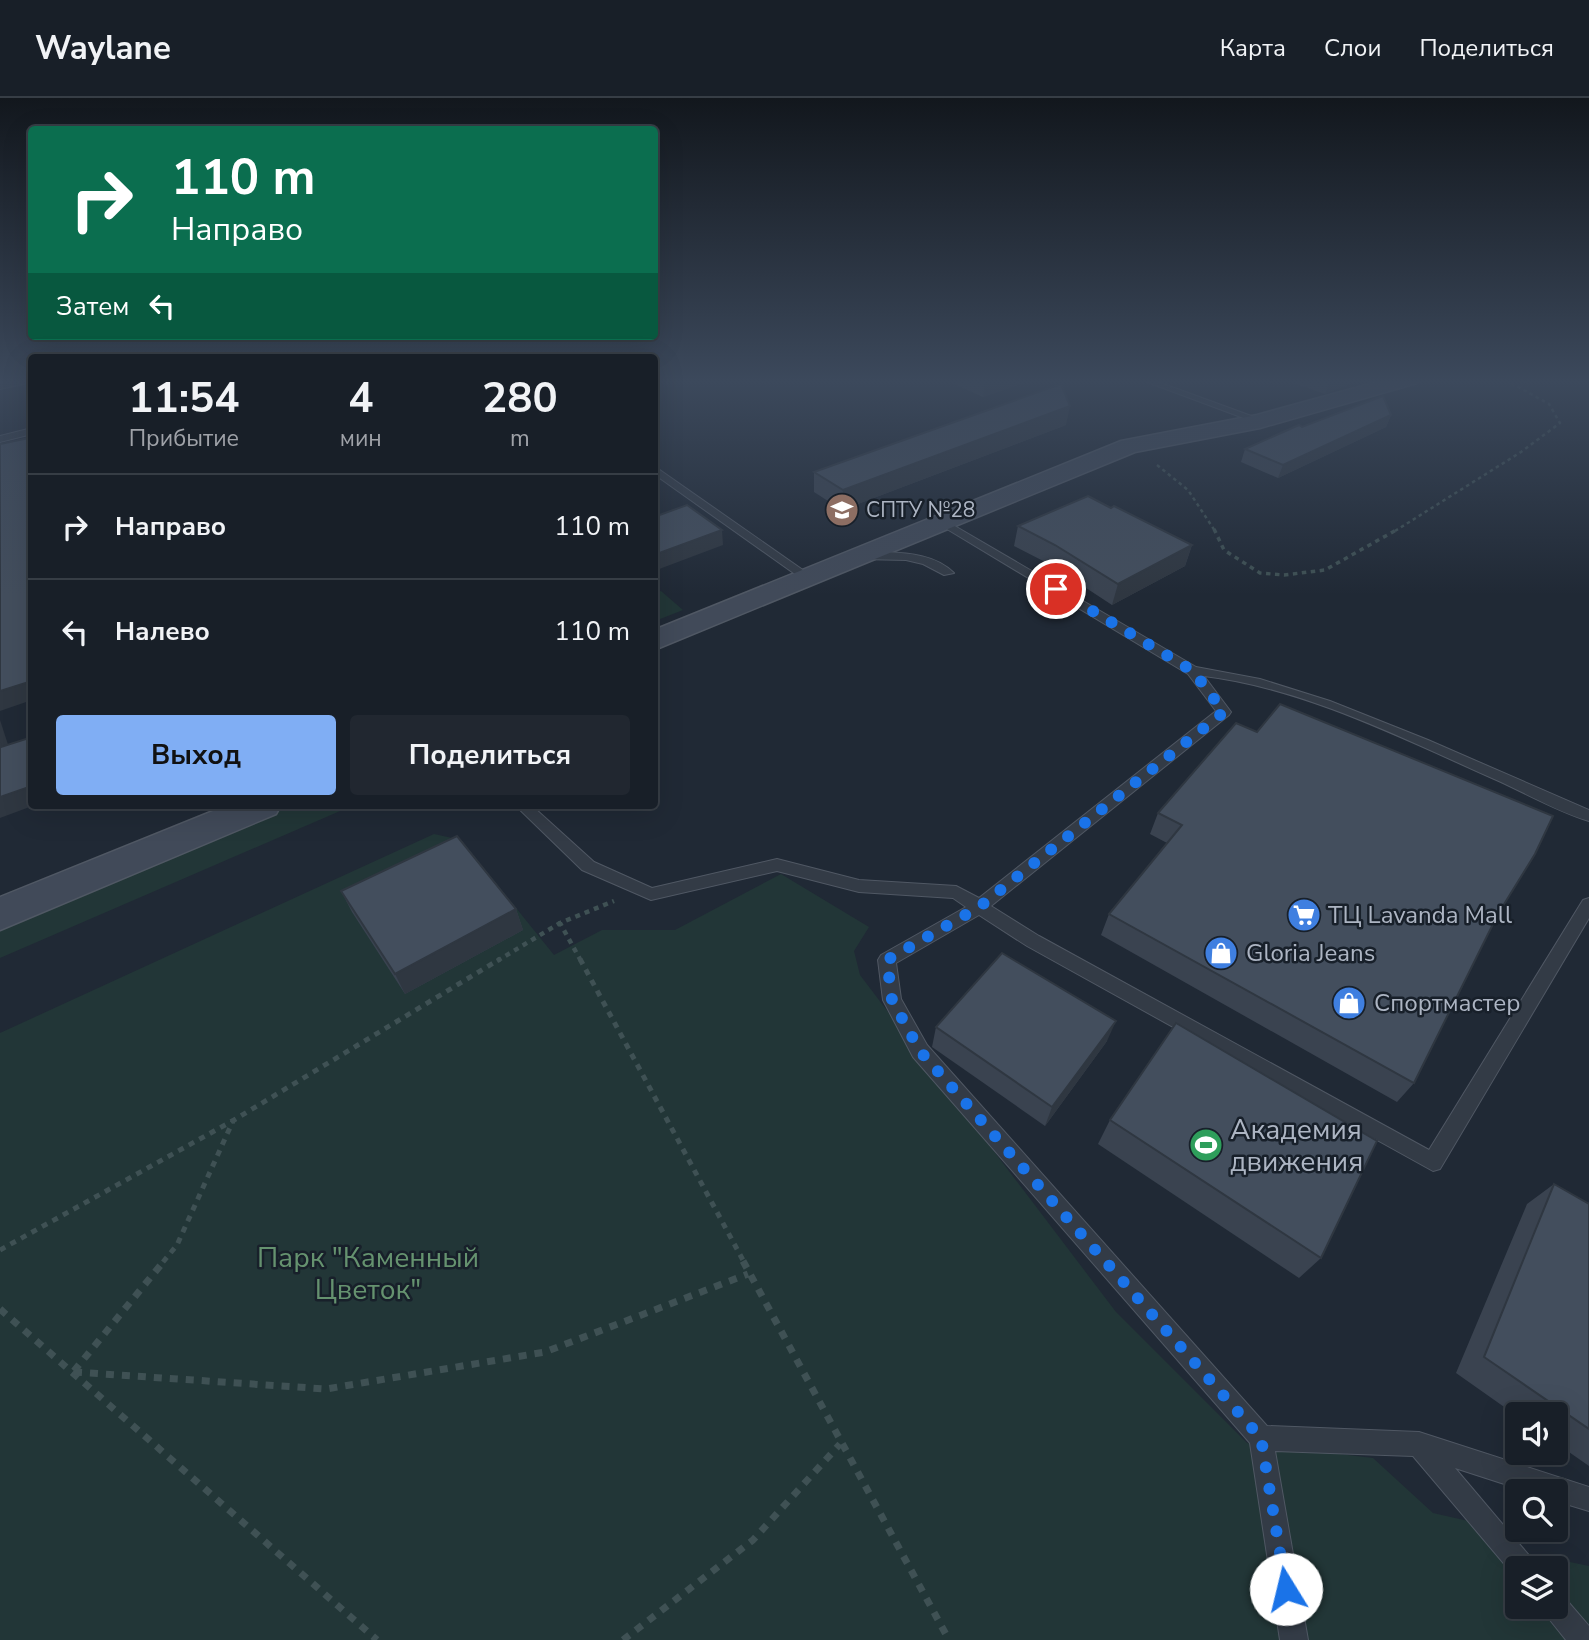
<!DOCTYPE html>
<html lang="ru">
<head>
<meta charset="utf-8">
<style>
  body { margin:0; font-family:"Nunito Sans",sans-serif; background:#212730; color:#f1f3f6; height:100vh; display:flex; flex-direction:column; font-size:26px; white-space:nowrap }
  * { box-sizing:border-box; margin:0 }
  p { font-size:23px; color:#9fa2a8 }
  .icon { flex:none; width:38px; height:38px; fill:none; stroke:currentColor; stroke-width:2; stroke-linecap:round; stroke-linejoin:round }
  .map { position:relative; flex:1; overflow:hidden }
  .side { position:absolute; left:28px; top:256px; width:630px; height:455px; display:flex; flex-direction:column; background:#181f28; border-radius:7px; box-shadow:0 7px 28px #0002,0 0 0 2px #363d45 }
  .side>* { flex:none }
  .top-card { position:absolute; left:28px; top:28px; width:630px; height:214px; border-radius:7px; box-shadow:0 7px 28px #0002,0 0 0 2px #363d45; background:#0b6e4f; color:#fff; overflow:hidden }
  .controls { position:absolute; left:1505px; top:1304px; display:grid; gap:14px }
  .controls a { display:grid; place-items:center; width:63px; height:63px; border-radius:7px; background:#181f28; box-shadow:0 7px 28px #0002,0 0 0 2px #363d45; font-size:35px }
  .pin { position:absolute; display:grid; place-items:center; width:60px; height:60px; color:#fff; margin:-30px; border:4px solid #fff; border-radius:50%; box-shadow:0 2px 7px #0007 }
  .me { position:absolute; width:77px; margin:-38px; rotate:351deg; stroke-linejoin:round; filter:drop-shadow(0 0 5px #0008) }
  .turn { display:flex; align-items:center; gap:24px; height:147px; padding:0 28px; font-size:32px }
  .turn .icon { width:91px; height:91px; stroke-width:2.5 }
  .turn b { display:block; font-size:49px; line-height:60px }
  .then { display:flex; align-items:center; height:66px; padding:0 28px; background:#0003; gap:14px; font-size:26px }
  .eta { display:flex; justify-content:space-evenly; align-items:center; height:119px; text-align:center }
  .eta b { font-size:42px; font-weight:700; line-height:49px }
  .action { display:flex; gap:14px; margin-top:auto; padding:14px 28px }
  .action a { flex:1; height:80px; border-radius:7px; background:#80aef4; color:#111; font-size:28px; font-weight:700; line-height:80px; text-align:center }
  .action a+a { background:#212730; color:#f1f3f6 }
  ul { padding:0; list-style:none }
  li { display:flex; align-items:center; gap:21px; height:105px; padding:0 28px; border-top:2px solid #363d45 }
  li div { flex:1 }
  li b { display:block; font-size:26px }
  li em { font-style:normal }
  header { display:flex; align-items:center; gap:42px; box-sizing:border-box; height:98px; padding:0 35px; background:#181f28; border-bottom:2px solid #363d45 }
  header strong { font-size:33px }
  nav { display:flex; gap:38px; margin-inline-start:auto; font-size:24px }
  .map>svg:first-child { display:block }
</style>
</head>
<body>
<header>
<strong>Waylane</strong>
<nav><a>Карта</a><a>Слои</a><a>Поделиться</a></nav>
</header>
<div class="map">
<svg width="1589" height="1542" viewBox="0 0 1589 1542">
  <rect width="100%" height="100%" fill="#202935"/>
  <!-- green -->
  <g fill="#223637" fill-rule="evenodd">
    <path d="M661,493L683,512L655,523V496Z"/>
    <path d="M283,707H354L0,860V826Z"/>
    <path d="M434,736L461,742L554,857L602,832H675L781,776L869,829L854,853L860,877L1116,1214L1247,1345L1373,1360L1433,1415L1477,1425L1527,1455L1589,1468V1542H0V935ZM1517,1470H1556V1508H1517Z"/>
  </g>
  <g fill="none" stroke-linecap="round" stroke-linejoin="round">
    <defs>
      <g id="lane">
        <path d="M22,281H32V284L0,291V285Z"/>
        <path d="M1139,281H1150L1265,323L1257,325Z"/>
        <path d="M32,330V336L0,344V338Z"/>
        <path d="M654,368L810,477V481H802L654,376Z"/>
        <path d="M941,420L1196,569L1260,581L1330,603L1428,642L1589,712V723C1559,714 1529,697 1501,684C1408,643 1305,590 1204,578L1231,614L1229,617L991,808L1039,838L1429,1052L1583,802L1589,800V820L1440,1071L1433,1073L1027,848L979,817L896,865L901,901L927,947L1267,1328L1419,1334L1589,1389V1413L1556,1403V1393H1526L1455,1370L1532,1461L1536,1470H1517V1481L1413,1358L1275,1353L1308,1542H1280L1250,1345L913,959L883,902L878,862L881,857L966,809L953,800L859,794L777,773L651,802L582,772L515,707H531L594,764L652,790L777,761L859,782L956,788L979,800L1216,613L1188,576L937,425L936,423Z"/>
        <path d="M885,454C909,455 936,457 954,475L944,477L923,466L906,462L861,461L855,458L861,455Z"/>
        <path d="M1556,1495L1564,1499L1589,1528V1542H1566L1546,1517L1542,1508H1556Z"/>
      </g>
      <g id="secondary">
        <path d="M1388,281H1421L1417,285L1260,330L1135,354L654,552V532L1121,343L1257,317Z"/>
        <path d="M228,707H281L276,716L0,832V799Z"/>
      </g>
    </defs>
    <!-- lane casing -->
    <use href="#lane" stroke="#505864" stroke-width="2"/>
    <!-- secondary casing -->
    <use href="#secondary" stroke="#505864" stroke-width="3"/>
    <!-- path-far4 -->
    <g stroke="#3f5154" stroke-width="2.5" stroke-dasharray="3.5 3.5" stroke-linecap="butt">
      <path d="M1157,367L1188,392L1215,433"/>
      <path d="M1395,433L1521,354L1560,325L1549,306L1504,281"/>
    </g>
    <!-- path-far3 -->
    <path stroke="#3f5154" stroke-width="3.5" stroke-dasharray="4.5 4.5" stroke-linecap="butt" d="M1214,431L1224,452L1260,475L1284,477L1325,472L1398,431"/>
    <!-- path-far2 -->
    <g stroke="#3f5154" stroke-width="4.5" stroke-dasharray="5 5" stroke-linecap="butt">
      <path d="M497,863L560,825"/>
      <path d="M581,863L560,825L614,803"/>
    </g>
    <!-- path-far1 -->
    <g stroke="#3f5154" stroke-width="5" stroke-dasharray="6 6" stroke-linecap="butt">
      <path d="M580,861L744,1164"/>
      <path d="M0,1152L234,1022L500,861"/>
      <path d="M163,1164L177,1147L233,1023"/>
    </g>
    <!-- path -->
    <g stroke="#3f5154" stroke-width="7" stroke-dasharray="8 8" stroke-linecap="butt">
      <path d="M743,1163L949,1542"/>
      <path d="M0,1211L377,1542"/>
      <path d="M74,1273L164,1163"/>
      <path d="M74,1274L326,1291L545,1254L748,1176"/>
      <path d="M623,1542L753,1442L840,1346"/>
    </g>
    <!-- lane -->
    <use href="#lane" fill="#333b46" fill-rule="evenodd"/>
    <!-- secondary -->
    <use href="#secondary" fill="#414a59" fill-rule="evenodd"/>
  </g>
  <!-- wall -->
  <g fill="#3a4350">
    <path d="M943,281H1030V283L983,299Z"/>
    <path d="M1282,281H1362L1325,296Z"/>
    <path d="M1391,317L1386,329L1278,380L1241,364L1245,351L1302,329Z"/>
    <path d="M1066,327L842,412L814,394V374Z"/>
    <path d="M1111,410L1192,447L1185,468L1112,507L1051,467L1014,448L1018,428Z"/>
    <path d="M1158,715L1498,816L1414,985L1397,1004L1101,837L1109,816L1167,745L1150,736Z"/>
    <path d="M341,793L516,811L523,832L405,896L352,814Z"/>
    <path d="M936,929L1107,943L1045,1028L932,949Z"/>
    <path d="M1110,1022L1321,1160L1299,1180L1098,1046Z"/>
    <path d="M1554,1086L1589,1106V1368L1556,1345V1316H1517V1318L1456,1275L1527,1106Z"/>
  </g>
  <!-- shaded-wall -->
  <g fill="#2f3741">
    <path d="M985,281H1030V283L983,299Z"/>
    <path d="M1337,281H1362L1325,296L1330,283Z"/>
    <path d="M1070,308L1066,327L842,412L843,392Z"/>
    <path d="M1391,317L1386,329L1278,380L1283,367Z"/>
    <path d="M722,432L723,447L654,473V457Z"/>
    <path d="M1192,447L1185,468L1112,507L1118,486Z"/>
    <path d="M32,583V602L0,613V593Z"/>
    <path d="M0,622L14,665L1,649L0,645Z"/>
    <path d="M32,688V707H35L0,720V699Z"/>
    <path d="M516,811L523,832L405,896L395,876Z"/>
    <path d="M1116,923L1107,943L1045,1028L1052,1009Z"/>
  </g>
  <!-- building -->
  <g fill="#434e5d" stroke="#2f3741" stroke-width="2">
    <path d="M1322,281H1337L1330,283Z"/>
    <path d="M1061,286L1070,308L843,392L814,374Z"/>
    <path d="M1383,298L1391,317L1283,367L1245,351L1299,327L1302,329Z"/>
    <path d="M29,340L32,345V583L0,593V346Z"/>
    <path d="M1088,398L1111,410L1114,408L1192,447L1118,486L1055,447L1018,428Z"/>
    <path d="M687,407L722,432L654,457V419Z"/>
    <path d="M1280,606L1553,718L1535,756L1498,816L1414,985L1109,816L1182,727L1158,715L1236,625L1257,634Z"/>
    <path d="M32,639V688L0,699V645L1,649Z"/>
    <path d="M457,738L516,811L395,876L341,793Z"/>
    <path d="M1002,855L1116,923L1052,1009L936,929Z"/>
    <path d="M1176,925L1377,1043L1321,1160L1110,1022Z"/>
    <path d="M1554,1086L1589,1106V1331L1484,1259Z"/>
  </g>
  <!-- sky -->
  <linearGradient id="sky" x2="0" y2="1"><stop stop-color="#12171d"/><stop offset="0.57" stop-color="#3c495c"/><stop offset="1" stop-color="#3c495c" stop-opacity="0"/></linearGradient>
  <rect width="1589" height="497" fill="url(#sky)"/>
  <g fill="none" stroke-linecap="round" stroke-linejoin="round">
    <!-- route -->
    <path stroke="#1a73e8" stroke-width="12" stroke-dasharray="0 21.6" d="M1056,491L1193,573L1224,614L979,809L887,862L892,902L920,953L1261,1340L1286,1491"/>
  </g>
  <!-- icons -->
  <defs>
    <symbol id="university-disc" viewBox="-11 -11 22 22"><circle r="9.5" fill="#8d6e63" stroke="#18202a"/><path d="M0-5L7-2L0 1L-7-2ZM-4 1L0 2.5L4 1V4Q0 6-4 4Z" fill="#fff"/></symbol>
    <symbol id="supermarket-disc" viewBox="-11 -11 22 22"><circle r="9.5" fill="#3f7fe0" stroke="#18202a"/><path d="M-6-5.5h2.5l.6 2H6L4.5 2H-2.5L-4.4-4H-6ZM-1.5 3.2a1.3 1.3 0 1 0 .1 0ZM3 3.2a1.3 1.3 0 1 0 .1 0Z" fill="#fff"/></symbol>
    <symbol id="shop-disc" viewBox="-11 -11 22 22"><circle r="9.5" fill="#3f7fe0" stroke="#18202a"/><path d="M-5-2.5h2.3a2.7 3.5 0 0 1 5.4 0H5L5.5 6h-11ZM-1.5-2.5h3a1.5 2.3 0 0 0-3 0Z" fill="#fff"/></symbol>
    <symbol id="stadium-disc" viewBox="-11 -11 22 22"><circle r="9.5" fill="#2e9e5b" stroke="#18202a"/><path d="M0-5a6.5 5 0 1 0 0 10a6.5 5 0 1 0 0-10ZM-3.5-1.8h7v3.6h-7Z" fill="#fff"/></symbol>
  </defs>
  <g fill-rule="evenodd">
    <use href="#university-disc" x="823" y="393" width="38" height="38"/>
    <use href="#supermarket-disc" x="1285" y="798" width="38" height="38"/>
    <use href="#shop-disc" x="1202" y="836" width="38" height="38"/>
    <use href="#shop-disc" x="1330" y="886" width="38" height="38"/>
    <use href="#stadium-disc" x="1187" y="1028" width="38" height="38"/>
  </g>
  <g text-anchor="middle" stroke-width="5" stroke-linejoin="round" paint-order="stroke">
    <!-- far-poi labels -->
    <g font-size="21" fill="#adb5c3" stroke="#18202a" text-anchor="start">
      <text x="866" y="419">СПТУ №28</text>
    </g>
    <!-- poi labels -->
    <g font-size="24" fill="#adb5c3" stroke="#18202a" text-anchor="start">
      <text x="1328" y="825">ТЦ Lavanda Mall</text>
      <text x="1246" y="863">Gloria Jeans</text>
      <text x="1374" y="913">Спортмастер</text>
    </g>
    <!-- near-poi labels -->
    <g font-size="28" fill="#adb5c3" stroke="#18202a" text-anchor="start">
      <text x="1230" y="1041">Академия<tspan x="1230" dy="32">движения</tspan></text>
    </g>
    <!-- near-park labels -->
    <g font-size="28" fill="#65926f" stroke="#18202a">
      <text x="368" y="1169">Парк "Каменный<tspan x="368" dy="32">Цветок"</tspan></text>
    </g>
  </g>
</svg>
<div class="controls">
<a><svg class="icon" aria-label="sound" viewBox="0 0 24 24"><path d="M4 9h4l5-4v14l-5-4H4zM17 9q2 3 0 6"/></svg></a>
<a><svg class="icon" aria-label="search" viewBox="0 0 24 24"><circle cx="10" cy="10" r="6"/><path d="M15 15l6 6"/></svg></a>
<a><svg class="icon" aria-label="layers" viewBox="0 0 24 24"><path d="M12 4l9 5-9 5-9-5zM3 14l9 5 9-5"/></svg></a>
</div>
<div class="pin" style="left:1056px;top:491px;background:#d93025"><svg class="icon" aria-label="arrive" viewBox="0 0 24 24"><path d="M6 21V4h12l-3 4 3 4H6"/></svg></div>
<svg class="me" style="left:1286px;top:1491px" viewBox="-20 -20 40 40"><circle r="19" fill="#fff"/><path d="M0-13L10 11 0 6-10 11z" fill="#1a73e8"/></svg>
<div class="top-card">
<div class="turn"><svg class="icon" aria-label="right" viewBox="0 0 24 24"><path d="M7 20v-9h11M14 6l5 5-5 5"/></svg><div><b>110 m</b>Направо</div></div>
<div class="then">Затем<svg class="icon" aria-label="left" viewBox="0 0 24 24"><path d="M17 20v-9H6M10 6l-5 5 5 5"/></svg></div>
</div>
<section class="side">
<div class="eta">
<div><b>11:54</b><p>Прибытие</p></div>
<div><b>4</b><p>мин</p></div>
<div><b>280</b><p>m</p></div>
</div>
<ul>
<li><svg class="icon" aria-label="right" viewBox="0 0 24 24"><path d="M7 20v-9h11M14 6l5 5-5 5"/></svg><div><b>Направо</b></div><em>110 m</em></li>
<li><svg class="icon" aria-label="left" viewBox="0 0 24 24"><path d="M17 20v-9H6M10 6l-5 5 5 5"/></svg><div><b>Налево</b></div><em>110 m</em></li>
</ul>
<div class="action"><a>Выход</a><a>Поделиться</a></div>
</section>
</div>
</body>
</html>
